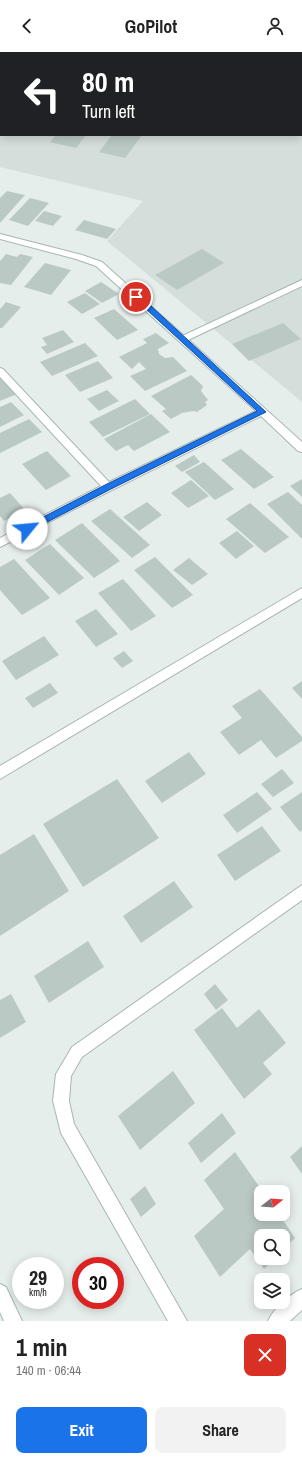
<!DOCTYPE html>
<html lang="en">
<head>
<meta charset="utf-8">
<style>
  body { margin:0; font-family:"Archivo Narrow",sans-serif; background:#f2f2f2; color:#222; height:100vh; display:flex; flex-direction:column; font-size:15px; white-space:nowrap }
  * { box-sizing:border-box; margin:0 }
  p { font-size:13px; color:#767676 }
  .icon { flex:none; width:22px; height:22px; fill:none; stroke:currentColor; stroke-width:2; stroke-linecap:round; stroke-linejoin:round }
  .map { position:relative; height:1269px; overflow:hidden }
  .sheet { display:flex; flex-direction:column; background:#fff; flex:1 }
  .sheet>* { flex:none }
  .top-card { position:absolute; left:0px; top:0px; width:302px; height:84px; box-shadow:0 2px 10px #0003; background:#202124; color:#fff; overflow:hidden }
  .needle { width:26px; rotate:73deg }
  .buttons { position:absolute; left:254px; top:1133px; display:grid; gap:8px }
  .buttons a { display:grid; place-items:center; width:36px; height:36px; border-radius:8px; background:#fff; box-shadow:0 2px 10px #0003; font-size:20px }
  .speed { position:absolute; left:12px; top:1205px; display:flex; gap:8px; font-size:20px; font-weight:700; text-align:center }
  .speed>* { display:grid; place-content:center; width:52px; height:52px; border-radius:50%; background:#fff; box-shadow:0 2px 10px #0003; line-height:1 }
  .speed small { font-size:10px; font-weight:400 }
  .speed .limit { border:6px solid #d22; background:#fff; color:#111 }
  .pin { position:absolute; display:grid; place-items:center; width:34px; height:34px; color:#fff; margin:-17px; border:2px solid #fff; border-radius:50%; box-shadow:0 1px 4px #0007 }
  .me { position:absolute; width:44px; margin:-22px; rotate:62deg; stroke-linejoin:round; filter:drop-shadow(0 0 3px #0008) }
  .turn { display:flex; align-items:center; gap:14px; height:84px; padding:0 16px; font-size:18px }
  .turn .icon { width:52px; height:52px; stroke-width:2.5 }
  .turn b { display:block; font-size:28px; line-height:34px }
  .round { display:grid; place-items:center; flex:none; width:42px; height:42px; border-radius:8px; background:#f2f2f2 }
  .head { display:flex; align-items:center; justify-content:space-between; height:68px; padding:0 16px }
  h1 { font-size:24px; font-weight:700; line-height:30px }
  .action { display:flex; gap:8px; margin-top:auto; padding:8px 16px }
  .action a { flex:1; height:46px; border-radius:8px; background:#1a73e8; color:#fff; font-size:16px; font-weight:700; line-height:46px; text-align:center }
  .action a+a { background:#f2f2f2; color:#222 }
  header { display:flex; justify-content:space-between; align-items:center; height:52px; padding:0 16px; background:#fff; font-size:18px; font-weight:700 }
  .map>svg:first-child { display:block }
</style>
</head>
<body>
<header><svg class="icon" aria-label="back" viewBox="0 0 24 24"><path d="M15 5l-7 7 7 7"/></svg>GoPilot<svg class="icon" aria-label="person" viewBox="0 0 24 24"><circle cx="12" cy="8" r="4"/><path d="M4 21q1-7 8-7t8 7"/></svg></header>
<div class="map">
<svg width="302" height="1269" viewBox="0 0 302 1269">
  <rect width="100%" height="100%" fill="#e6eeeb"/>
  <!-- built -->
  <path fill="#d4deda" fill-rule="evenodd" d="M0,0H302V350L107,189L143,149L0,115ZM1,1H301V83H1Z"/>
  <!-- building -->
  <g fill="#bbc9c4">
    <path d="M56,83H86L76,96L50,90Z"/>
    <path d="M112,83H142L125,106L99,100Z"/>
    <path d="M7,139L25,143L0,171V146Z"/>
    <path d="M30,146L49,151L28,174L9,168Z"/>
    <path d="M44,159L62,164L53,174L35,169Z"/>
    <path d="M84,168L116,177L107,187L75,178Z"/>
    <path d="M202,197L224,211L177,238L155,223Z"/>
    <path d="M6,202L17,205L20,202L33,205L11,233L0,231V209Z"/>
    <path d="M45,211L71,218L51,243L24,235Z"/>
    <path d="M101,230L119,242L102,251L85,239Z"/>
    <path d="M85,241L100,252L82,262L67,250Z"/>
    <path d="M6,250L21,255L2,276H0V257Z"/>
    <path d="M114,257L138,278L117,288L94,266Z"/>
    <path d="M283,271L301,287L249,309L232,292Z"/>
    <path d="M63,278L74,290L47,302L41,295L47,293L42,286Z"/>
    <path d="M156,281L169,291L158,297L159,302L165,306L173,305L187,319L145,339L130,324L146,317L139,310L132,317L119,305L147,291L143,287Z"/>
    <path d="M85,291L98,304L52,324L40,310Z"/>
    <path d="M98,309L113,326L80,340L65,323Z"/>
    <path d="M191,323L203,334L201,339L208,348L205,350L207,353L197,360L193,359L182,361L171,367L162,359L166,357L151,344Z"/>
    <path d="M3,326L17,342L0,349V327Z"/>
    <path d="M107,338L119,349L99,359L87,347Z"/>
    <path d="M135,347L150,362L103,385L89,370Z"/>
    <path d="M11,350L24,363L0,375V355Z"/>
    <path d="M151,362L170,380L134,399L128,393L116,399L104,387Z"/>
    <path d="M29,367L42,380L0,401V381Z"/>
    <path d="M241,397L274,425L254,437L221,408Z"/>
    <path d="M47,399L71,424L46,438L22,412Z"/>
    <path d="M194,403L200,410L182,420L175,414Z"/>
    <path d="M204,410L234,437L215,448L185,420Z"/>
    <path d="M302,427V445L290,434Z"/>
    <path d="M191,428L209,444L188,456L171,441Z"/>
    <path d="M288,440L302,453V487L267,452Z"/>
    <path d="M10,441L25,458L4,469L0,464V446Z"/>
    <path d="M147,450L162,463L139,479L123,465Z"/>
    <path d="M250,451L289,485L265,501L226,467Z"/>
    <path d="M110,457L150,493L132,506L91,469Z"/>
    <path d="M82,471L120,509L94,526L55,488Z"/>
    <path d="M237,479L254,494L236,507L219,491Z"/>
    <path d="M50,492L84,526L59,543L25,508Z"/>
    <path d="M155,505L193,543L172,556L134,518Z"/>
    <path d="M189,506L208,522L192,533L173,518Z"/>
    <path d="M14,507L50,546L22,563L0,538V515Z"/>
    <path d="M123,527L156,564L131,579L98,541Z"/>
    <path d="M96,557L118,582L96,595L75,569Z"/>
    <path d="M44,584L59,603L16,628L2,609Z"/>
    <path d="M124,599L133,609L122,616L113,606Z"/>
    <path d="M302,629V647L292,636Z"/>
    <path d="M50,631L58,641L33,656L25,646Z"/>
    <path d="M260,637L302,685V689L276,706L261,688L239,703L220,680L242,666L232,654Z"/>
    <path d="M189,700L206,722L162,751L145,729Z"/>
    <path d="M282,717L294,731L273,745L261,732Z"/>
    <path d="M117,727L159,786L83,835L43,772Z"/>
    <path d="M257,740L272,757L237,781L223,763Z"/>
    <path d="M302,740V778L300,780L280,755Z"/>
    <path d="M262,774L281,799L235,829L217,803Z"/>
    <path d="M34,782L69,839L0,884V803Z"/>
    <path d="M174,829L193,855L141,891L123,864Z"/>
    <path d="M88,889L104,915L49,951L34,924Z"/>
    <path d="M215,932L228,948L216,958L204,942Z"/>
    <path d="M11,942L26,970L0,986V948Z"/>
    <path d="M222,956L237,976L259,957L286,991L263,1011L272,1022L244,1047L194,978Z"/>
    <path d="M173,1019L195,1051L140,1098L118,1064Z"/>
    <path d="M222,1061L236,1081L201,1111L188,1091Z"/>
    <path d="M302,1094V1122L290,1105Z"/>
    <path d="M235,1100L263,1140H261V1162H279L295,1186L283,1198V1184H261V1206H275L264,1217L250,1197L220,1225L194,1184L224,1157L204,1128Z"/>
    <path d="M145,1134L156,1152L141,1165L130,1147Z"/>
  </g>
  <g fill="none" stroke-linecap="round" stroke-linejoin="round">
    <defs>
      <path id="lane" d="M302,228V234L186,289H180L178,287L180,285Z"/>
      <g id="street">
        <path d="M0,182L82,203L102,210L302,390V400L298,399L261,364L112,438L0,495V486L101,434L0,325V316L3,317L109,430L256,359L96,214L76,207L0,187Z"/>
        <path d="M302,536V546L0,727V714Z"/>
        <path d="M302,833V848L82,1005L71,1024L69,1049L74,1072L187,1269H168L61,1081L53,1049L56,1022L72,995Z"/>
        <path d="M302,1237V1258L290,1269H268C273,1257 290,1242 302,1237Z"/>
      </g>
      <path id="secondary" d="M0,1232L6,1235L22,1269H4L0,1260Z"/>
    </defs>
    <!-- lane casing -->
    <use href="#lane" stroke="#a8b6b3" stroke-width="2"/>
    <!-- street casing -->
    <use href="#street" stroke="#a8b6b3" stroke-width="2"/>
    <!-- secondary casing -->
    <use href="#secondary" stroke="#a4bab4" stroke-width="2"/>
    <!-- lane -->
    <use href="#lane" fill="#fff" fill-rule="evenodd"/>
    <!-- street -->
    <use href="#street" fill="#fff" fill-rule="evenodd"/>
    <!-- secondary -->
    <use href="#secondary" fill="#fff" fill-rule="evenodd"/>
  </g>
  <!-- route -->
  <path fill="#1a73e8" stroke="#114b97" d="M134,243H139L266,360L111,437L30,479H24V475L105,433L257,359L134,246Z"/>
</svg>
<div class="buttons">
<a><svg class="needle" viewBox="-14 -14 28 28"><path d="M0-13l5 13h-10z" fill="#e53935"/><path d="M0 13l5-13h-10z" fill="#767676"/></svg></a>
<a><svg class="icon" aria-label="search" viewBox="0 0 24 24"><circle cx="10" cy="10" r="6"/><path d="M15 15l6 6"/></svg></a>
<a><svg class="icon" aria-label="layers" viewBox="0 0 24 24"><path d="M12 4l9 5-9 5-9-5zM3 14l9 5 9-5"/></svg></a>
</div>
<div class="speed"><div>29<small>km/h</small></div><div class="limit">30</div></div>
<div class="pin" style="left:136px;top:245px;background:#d93025"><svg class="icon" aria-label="arrive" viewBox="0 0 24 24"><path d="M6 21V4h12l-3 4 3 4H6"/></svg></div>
<svg class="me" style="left:27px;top:477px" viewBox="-20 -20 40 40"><circle r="19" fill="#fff"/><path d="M0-13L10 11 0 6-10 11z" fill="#1a73e8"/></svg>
<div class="top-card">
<div class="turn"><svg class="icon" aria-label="left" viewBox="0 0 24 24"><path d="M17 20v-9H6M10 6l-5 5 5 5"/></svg><div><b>80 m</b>Turn left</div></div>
</div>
</div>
<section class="sheet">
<div class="head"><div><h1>1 min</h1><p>140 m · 06:44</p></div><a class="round" style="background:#d93025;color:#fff"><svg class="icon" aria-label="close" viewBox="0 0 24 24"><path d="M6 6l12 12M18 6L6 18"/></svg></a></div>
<div class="action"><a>Exit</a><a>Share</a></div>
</section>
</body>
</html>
